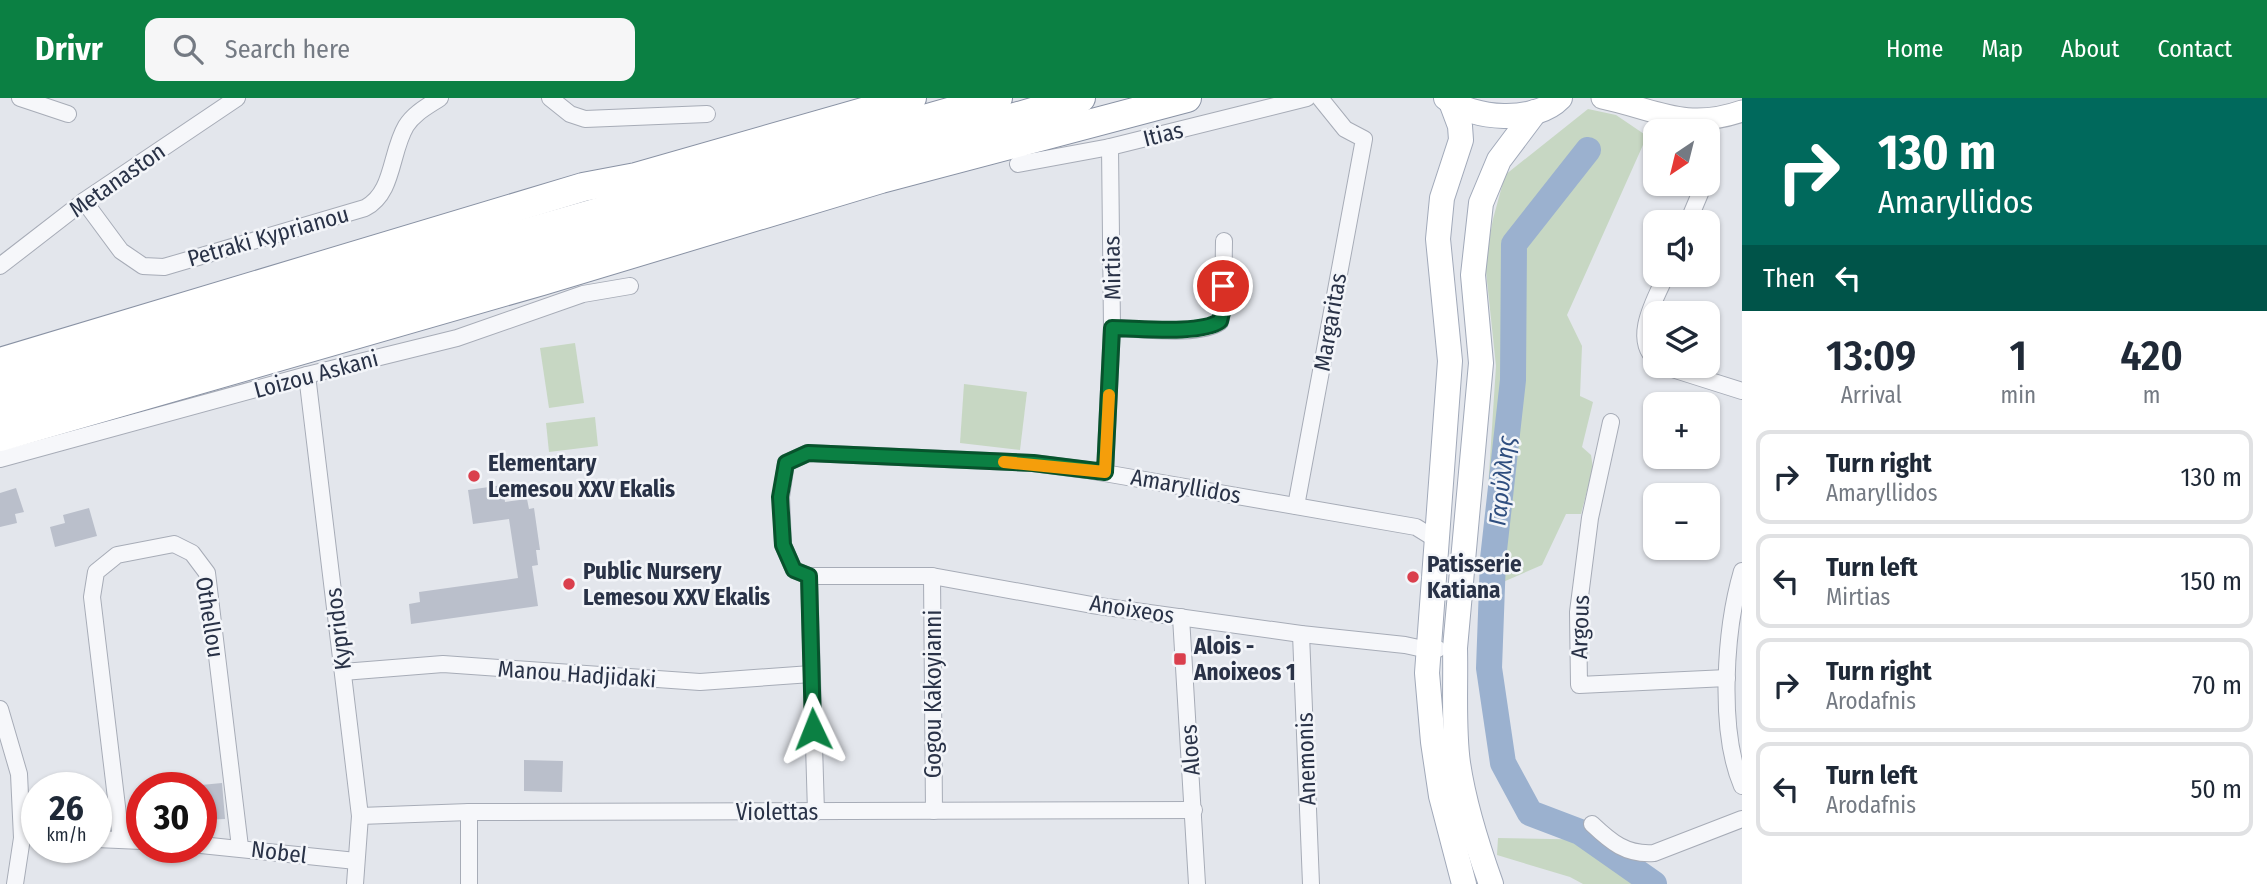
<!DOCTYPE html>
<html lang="en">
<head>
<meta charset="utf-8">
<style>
  body { margin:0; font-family:"Fira Sans Condensed",sans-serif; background:#f6f6f7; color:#1f2937; height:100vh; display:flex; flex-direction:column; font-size:26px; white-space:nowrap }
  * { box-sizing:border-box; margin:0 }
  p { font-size:23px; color:#747a83 }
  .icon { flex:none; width:38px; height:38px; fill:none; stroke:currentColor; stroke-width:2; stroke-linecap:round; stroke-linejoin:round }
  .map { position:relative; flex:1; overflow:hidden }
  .sheet { display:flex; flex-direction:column; background:#fff; width:525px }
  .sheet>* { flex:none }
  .banner { background:#00695c; color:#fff; overflow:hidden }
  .needle { width:46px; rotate:215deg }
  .fabs { position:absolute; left:1643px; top:21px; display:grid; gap:14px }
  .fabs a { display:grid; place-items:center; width:77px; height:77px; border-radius:14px; background:#fff; box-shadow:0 2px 5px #0004; font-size:35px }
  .speed { position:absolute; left:21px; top:674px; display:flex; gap:14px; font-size:35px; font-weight:700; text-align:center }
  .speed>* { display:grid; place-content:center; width:91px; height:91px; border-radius:50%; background:#fff; box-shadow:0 2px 5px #0004; line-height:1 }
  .speed small { font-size:18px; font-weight:400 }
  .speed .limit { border:10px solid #d22; background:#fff; color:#111 }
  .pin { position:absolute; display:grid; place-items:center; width:60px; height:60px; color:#fff; margin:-30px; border:4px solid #fff; border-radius:50%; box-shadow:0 2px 7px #0007 }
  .me { position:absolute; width:77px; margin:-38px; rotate:358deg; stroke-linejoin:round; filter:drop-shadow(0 0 5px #0008) }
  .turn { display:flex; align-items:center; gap:24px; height:147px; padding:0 21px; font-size:32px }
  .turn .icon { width:91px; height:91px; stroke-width:2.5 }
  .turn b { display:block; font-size:49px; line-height:60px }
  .then { display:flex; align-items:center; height:66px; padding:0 21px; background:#0003; gap:14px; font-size:26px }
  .eta { display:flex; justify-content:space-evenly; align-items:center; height:119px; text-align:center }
  .eta b { font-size:42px; font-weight:600; line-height:49px }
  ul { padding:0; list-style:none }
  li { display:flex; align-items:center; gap:21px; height:94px; margin:0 14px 10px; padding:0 7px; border:4px solid #e0e1e3; border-radius:14px }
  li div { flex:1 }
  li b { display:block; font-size:26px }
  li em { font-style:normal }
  header { display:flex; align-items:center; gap:42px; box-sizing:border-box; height:98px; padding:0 35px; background:#0b8043; color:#fff }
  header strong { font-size:33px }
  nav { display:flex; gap:38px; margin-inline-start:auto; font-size:24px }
  .search { width:490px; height:63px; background:#f6f6f7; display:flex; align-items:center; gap:18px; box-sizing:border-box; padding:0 24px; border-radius:14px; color:#747a83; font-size:26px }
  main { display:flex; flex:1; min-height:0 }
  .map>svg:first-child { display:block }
</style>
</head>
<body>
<header>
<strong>Drivr</strong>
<div class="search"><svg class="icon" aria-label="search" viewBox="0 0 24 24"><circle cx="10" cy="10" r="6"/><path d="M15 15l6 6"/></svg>Search here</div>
<nav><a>Home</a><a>Map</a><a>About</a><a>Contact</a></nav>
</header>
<main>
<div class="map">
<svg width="1742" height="786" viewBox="0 0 1742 786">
  <rect width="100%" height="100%" fill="#e3e6ec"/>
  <!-- green -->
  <g fill="#c7d7c3">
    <path d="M1588,11L1616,17L1647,38L1567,217L1582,248L1580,298L1593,304L1582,349L1591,357L1593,370L1581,416H1566L1542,467L1487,491L1488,391L1496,268L1485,164L1493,121L1505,77Z"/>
    <path d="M575,245L584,305L549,310L540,250Z"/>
    <path d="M964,286L1027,294L1020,352L960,345Z"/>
    <path d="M595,319L598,348L549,354L546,325Z"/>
    <path d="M1498,740L1602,742L1667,786H1583L1570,779L1497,757Z"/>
  </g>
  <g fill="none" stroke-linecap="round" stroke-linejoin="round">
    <!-- river -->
    <path stroke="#9bb1cf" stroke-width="26" d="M1588,52L1514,146L1513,282L1493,461L1489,570L1503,665L1530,715L1580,734L1654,786"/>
  </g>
  <!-- building -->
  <g fill="#babfcb">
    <path d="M503,387L505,404L527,401L529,411L534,410L540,452H536L538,467L532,468L538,508L411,526L409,506L420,504L419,494L518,480L509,421L473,426L468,392Z"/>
    <path d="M16,390L24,414L15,416L17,425L0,429V395Z"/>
    <path d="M89,410L97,438L55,449L50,429L65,425L63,417Z"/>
    <path d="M524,662L563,663L562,694L524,693Z"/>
    <path d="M222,685L225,721L201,722V687Z"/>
  </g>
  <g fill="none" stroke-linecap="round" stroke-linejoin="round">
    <defs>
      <g id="street">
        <path d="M20,0L68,16"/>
        <path d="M550,0L570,16L585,21L707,16"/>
        <path d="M1018,66L1110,49L1307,0"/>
        <path d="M84,103L121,153L143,168L164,169L365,110C394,95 390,55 406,28C414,15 428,8 440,0"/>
        <path d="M1688,124L1704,86"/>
        <path d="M0,168L84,103L237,0"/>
        <path d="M1112,230C1139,230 1198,239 1220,224L1223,210L1224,143"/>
        <path d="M1656,262C1631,240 1656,200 1666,177"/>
        <path d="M1663,268L1742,293"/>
        <path d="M307,277L360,718L355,786"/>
        <path d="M1611,324L1590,420L1578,514L1579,587L1727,580"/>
        <path d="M0,361L307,277L457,240L583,196L630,188"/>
        <path d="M1105,374L1112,230L1110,49"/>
        <path d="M1296,408L1364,41L1345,31L1320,0"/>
        <path d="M1742,473C1725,531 1718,632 1742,688"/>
        <path d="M809,478H932L1092,507L1301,536L1405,547L1428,552L1438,551"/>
        <path d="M932,478L934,713"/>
        <path d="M1181,519L1197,786"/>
        <path d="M1301,536L1311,786"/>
        <path d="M343,574L443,566L700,584L811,576"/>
        <path d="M0,611L19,676L22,740L15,786"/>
        <path d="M816,714L809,478L794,472L783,447L781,399L786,365L808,355L1033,365L1087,372L1416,429L1437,442"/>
        <path d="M360,718L469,714L1194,712"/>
        <path d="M1592,726C1611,744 1626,757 1654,755L1742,721"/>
        <path d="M96,741L142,743"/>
        <path d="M121,742L92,499L96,474L117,457L174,446L192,455L207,475L240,749"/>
        <path d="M201,747L356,763"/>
        <path d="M469,786V714"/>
      </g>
      <path id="secondary" d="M1602,0C1655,11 1685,33 1742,13"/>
      <g id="primary">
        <path d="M1446,0C1473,22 1535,26 1560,0"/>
        <path d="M1451,4L1460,28L1461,42L1442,100L1438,141L1450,263L1427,575L1433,644L1441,698L1464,786"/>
        <path d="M1491,786C1477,747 1464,706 1458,665C1453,628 1456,588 1455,550L1481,265L1473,177L1481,105L1499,62L1535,14"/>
      </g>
      <g id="highway">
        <path d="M0,264L583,89L636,79L912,0"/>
        <path d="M0,287L325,192L998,0"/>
        <path d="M0,312L1081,0"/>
        <path d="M0,339L542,183L881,81L1187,0"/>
      </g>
    </defs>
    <!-- street casing -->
    <use href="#street" stroke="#a7acb7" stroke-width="18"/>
    <!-- secondary casing -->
    <use href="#secondary" stroke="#a7acb7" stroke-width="23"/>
    <!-- primary casing -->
    <use href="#primary" stroke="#a1a9b9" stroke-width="26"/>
    <!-- highway casing -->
    <use href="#highway" stroke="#8992a4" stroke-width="30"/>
    <!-- street -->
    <use href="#street" stroke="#f6f7fa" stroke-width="16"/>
    <!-- secondary -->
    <use href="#secondary" stroke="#fff" stroke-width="21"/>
    <!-- primary -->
    <use href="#primary" stroke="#fff" stroke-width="24"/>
    <!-- highway -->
    <use href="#highway" stroke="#fff" stroke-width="28"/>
  </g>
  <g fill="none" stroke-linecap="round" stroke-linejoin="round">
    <defs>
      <path id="route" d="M813,631L809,478L794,472L783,447L780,399L786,365L808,355L1033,365L1105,374L1112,230C1138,230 1200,237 1220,223L1223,210V188"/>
    </defs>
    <!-- route casing -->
    <use href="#route" stroke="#07532c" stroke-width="18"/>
    <!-- route -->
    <use href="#route" stroke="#0b8043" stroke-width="12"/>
    <!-- slow -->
    <path stroke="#f59e0b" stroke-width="12" d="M1004,364L1105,374L1109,297"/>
  </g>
  <!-- markers -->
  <g fill="#da3f4d" stroke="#f3f5f9" stroke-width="2.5">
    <circle cx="474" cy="378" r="7"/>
    <circle cx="1413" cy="479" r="7"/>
    <circle cx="569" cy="486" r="7"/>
    <rect x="1173" y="554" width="14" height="14" rx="3.5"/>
  </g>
  <g text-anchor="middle" stroke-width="5" stroke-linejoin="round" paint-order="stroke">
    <!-- street labels -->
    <g font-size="23" fill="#293247" stroke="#f3f5f9">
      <text transform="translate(1163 36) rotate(-14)" y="8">Itias</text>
      <text transform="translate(117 82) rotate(-35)" y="8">Metanaston</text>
      <text transform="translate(268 138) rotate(-16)" y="8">Petraki Kyprianou</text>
      <text transform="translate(1112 170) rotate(-91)" y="8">Mirtias</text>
      <text transform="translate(1330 224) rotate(-80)" y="8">Margaritas</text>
      <text transform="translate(316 276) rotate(-15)" y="8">Loizou Askani</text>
      <text transform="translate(1186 388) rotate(10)" y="8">Amaryllidos</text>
      <text transform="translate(1132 511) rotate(9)" y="8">Anoixeos</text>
      <text transform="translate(210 519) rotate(81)" y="8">Othellou</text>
      <text transform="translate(1580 529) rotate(-88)" y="8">Argous</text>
      <text transform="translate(338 531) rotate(-97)" y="8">Kypridos</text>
      <text transform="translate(577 576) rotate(4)" y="8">Manou Hadjidaki</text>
      <text transform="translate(933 596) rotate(-90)" y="8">Gogou Kakoyianni</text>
      <text transform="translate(1190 652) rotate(-94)" y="8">Aloes</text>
      <text transform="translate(1306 661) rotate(-92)" y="8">Anemonis</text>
      <text x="777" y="722">Violettas</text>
      <text transform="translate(279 754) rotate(7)" y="8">Nobel</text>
    </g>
    <!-- poi labels -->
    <g font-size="23" font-weight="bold" fill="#293247" stroke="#f3f5f9" text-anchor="start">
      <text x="488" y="373">Elementary<tspan x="488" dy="26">Lemesou XXV Ekalis</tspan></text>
      <text x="1427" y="474">Patisserie<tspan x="1427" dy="26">Katiana</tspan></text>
      <text x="583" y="481">Public Nursery<tspan x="583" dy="26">Lemesou XXV Ekalis</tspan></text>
      <text x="1194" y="556">Alois -<tspan x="1194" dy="26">Anoixeos 1</tspan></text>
    </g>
    <!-- water labels -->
    <g font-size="24" font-style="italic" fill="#2f4e7f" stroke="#f3f5f9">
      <text transform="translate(1502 383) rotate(-84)" y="8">Γαρύλλης</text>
    </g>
  </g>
</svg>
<div class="fabs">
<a><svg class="needle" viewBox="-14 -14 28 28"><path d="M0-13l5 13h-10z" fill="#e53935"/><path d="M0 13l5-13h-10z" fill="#747a83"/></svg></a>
<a><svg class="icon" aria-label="sound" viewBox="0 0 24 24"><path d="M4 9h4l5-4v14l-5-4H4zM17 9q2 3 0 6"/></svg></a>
<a><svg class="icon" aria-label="layers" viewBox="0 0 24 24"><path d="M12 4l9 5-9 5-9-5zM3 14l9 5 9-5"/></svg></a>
<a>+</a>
<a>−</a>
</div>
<div class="speed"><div>26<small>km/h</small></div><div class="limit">30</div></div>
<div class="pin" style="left:1223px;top:188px;background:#d93025"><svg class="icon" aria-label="arrive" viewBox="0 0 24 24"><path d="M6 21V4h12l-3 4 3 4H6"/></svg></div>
<svg class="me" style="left:813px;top:631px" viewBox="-20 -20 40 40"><path d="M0-17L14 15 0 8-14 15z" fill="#0b8043" stroke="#fff" stroke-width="4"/></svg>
</div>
<section class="sheet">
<div class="banner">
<div class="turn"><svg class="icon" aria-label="right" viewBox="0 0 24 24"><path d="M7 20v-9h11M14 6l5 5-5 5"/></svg><div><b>130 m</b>Amaryllidos</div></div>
<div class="then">Then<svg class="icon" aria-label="left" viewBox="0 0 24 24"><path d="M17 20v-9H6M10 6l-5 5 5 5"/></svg></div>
</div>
<div class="eta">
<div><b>13:09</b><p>Arrival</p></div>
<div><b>1</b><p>min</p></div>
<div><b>420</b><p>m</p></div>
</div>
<ul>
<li><svg class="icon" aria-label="right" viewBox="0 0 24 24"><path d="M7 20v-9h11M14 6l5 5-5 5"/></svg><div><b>Turn right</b><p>Amaryllidos</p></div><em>130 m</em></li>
<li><svg class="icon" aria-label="left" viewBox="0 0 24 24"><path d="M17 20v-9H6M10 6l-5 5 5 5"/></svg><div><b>Turn left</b><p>Mirtias</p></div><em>150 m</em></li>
<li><svg class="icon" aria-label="right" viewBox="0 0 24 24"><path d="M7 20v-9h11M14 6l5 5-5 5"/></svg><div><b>Turn right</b><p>Arodafnis</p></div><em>70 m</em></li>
<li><svg class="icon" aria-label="left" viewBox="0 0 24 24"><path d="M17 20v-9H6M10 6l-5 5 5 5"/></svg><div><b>Turn left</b><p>Arodafnis</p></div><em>50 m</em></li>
</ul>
</section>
</main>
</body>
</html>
